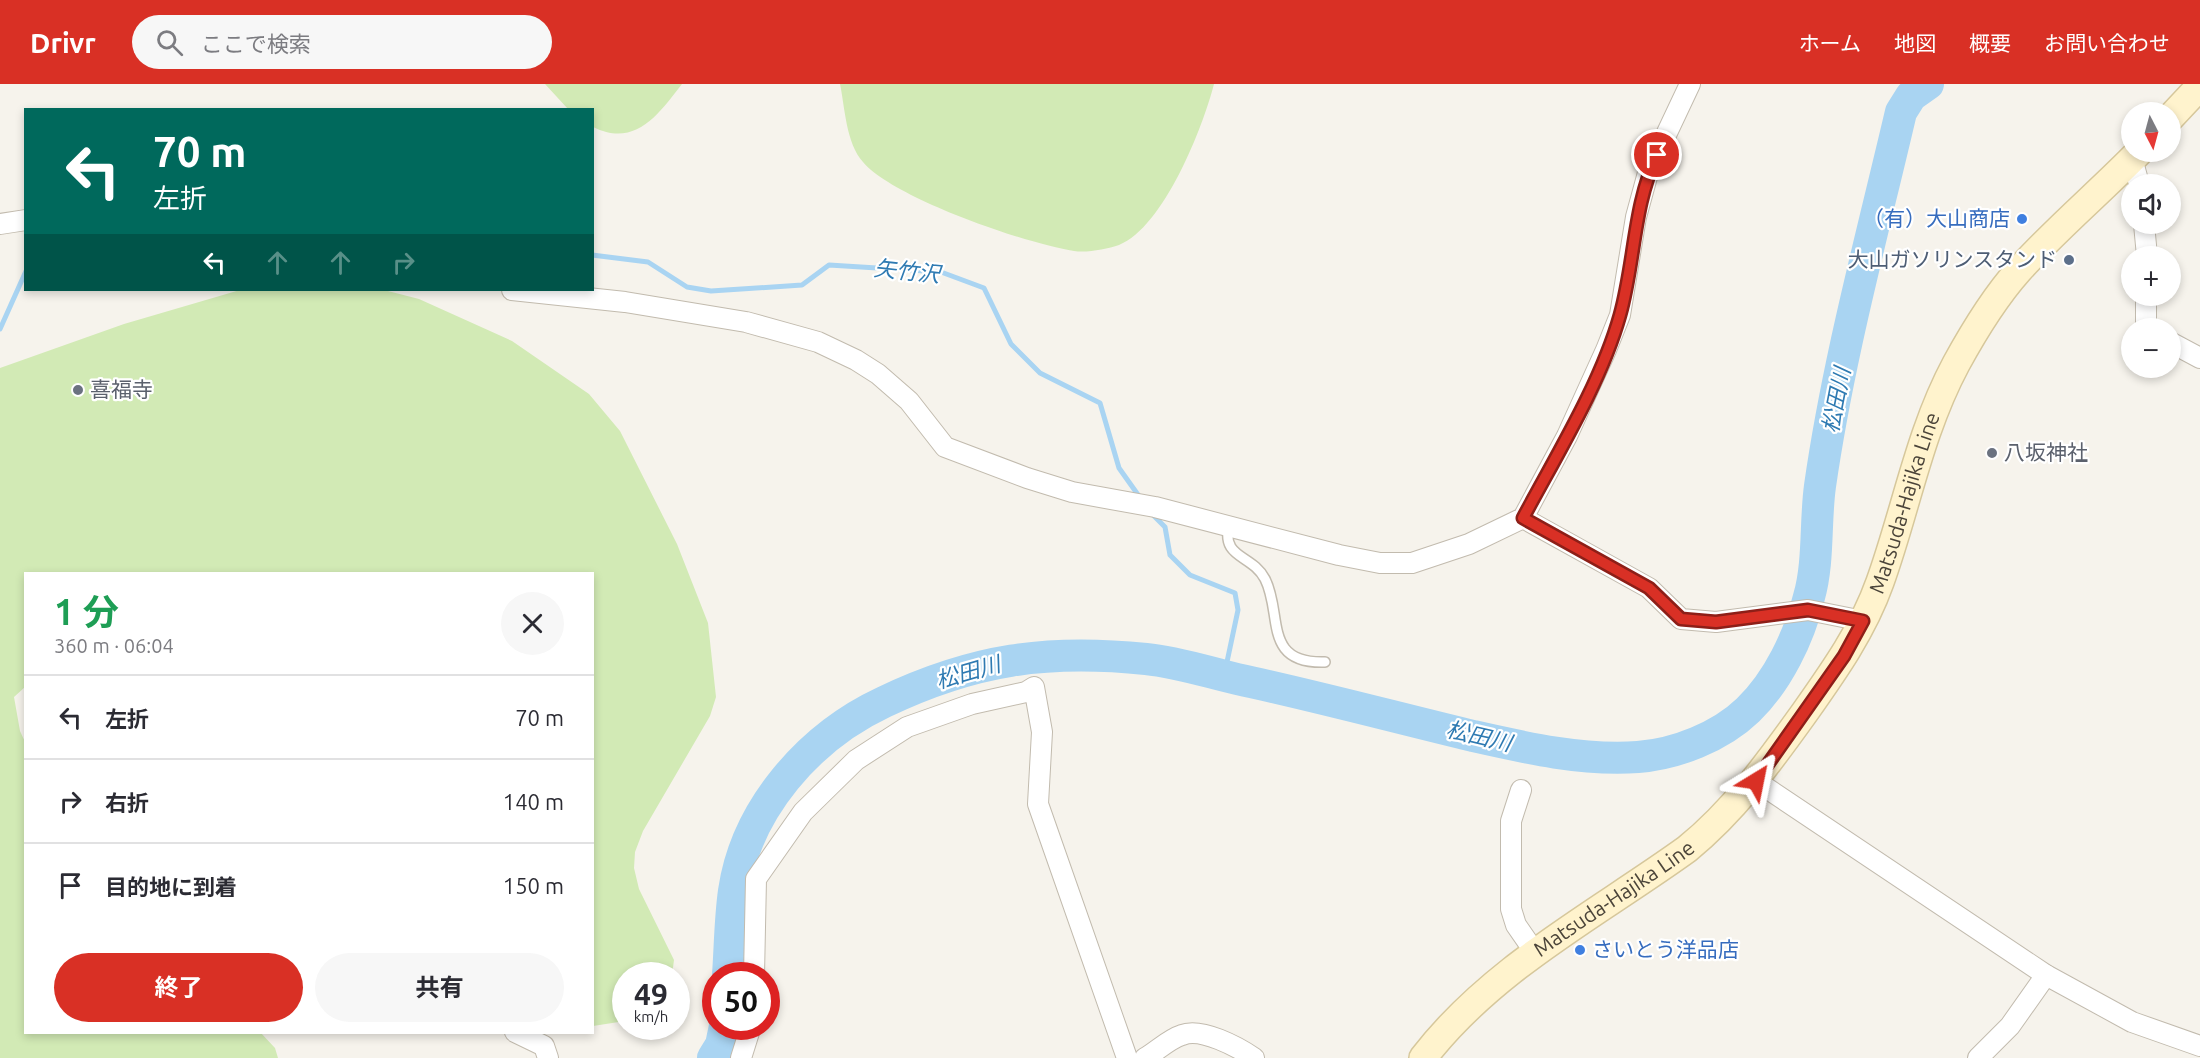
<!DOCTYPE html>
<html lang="ja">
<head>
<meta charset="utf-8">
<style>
  body { margin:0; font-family:Ubuntu,"Noto Sans JP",sans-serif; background:#f7f7f7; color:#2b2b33; height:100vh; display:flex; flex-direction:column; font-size:22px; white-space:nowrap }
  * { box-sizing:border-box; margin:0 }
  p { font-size:20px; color:#7c7c81 }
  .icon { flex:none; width:33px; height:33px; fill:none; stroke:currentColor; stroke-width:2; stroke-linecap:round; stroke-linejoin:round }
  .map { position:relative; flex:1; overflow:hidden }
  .side { position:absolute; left:24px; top:488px; width:570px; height:462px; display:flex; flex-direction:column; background:#fff; border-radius:0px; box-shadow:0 3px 9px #0003 }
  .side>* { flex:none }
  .hud { position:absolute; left:24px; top:24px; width:570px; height:183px; border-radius:0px; box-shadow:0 3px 9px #0003; background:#00695c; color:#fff; overflow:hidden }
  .needle { width:39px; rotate:174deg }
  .buttons { position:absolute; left:2121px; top:18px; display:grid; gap:12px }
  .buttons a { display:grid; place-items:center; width:60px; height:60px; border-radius:50%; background:#fff; box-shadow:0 3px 9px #0003; font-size:30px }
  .speed { position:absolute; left:612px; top:878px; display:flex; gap:12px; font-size:30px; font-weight:700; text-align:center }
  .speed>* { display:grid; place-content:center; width:78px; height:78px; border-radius:50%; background:#fff; box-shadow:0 3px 9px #0003; line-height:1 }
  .speed small { font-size:15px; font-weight:400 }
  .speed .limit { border:9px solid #d22; background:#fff; color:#111 }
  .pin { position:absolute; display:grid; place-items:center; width:51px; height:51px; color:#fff; margin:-26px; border:3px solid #fff; border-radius:50%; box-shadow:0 2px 6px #0007 }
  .me { position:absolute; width:66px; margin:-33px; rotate:35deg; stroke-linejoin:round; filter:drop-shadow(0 0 4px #0008) }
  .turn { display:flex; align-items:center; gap:21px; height:126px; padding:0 30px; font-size:27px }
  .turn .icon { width:78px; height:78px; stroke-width:2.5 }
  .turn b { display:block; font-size:42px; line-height:51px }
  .lanes { display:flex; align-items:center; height:57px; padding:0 30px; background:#0003; justify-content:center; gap:30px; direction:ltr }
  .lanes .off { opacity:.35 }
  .round { display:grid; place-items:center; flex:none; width:63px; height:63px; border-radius:32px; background:#f7f7f7 }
  .overview { display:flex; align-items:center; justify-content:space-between; height:102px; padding:0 30px }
  h1 { font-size:36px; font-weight:700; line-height:45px; color:#1e9e55 }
  .action { display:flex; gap:12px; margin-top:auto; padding:12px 30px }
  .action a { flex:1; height:69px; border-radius:36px; background:#d93025; color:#fff; font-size:24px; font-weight:700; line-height:69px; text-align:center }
  .action a+a { background:#f7f7f7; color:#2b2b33 }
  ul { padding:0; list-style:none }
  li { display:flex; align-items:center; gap:18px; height:84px; padding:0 30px; border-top:2px solid #e1e1e2 }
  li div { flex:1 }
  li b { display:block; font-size:22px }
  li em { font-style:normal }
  header { display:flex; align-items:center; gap:36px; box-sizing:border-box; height:84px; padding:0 30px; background:#d93025; color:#fff }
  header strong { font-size:28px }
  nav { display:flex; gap:33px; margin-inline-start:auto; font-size:21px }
  .search { width:420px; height:54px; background:#f7f7f7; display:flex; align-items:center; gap:15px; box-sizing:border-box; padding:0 21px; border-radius:33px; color:#7c7c81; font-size:22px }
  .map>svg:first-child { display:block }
</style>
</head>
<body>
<header>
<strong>Drivr</strong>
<div class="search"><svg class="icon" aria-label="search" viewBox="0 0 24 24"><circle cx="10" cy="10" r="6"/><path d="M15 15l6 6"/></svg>ここで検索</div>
<nav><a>ホーム</a><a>地図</a><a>概要</a><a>お問い合わせ</a></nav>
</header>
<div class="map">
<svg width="2200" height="974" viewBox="0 0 2200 974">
  <rect width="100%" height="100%" fill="#f6f3ec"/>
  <!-- green -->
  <g fill="#d2eab5">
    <path d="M545,0H682C658,31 635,64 593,43L592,26L568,25Z"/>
    <path d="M840,0H1214C1203,43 1164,143 1119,161C1107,165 1087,169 1074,167C1027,160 893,114 863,78C846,59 845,24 840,0Z"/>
    <path d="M240,206H384L419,215L512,257L589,310L620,347L677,460L708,539L716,613L710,632L643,747L635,768L634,784L639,805L674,876L672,891H626L625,937L593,942L592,489H26L25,603L14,613L20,647L26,660V948H260L275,964L278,974H0V284L124,240Z"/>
  </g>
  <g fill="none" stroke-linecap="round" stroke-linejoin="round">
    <!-- stream -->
    <g stroke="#a9d4f2" stroke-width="5">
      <path d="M592,171L648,178L687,203L711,207L802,201L829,181L941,188L984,204L1011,260L1040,289L1100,319L1119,384L1141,415"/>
      <path d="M0,245L26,187"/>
      <path d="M1150,428L1165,443L1170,471L1190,491L1235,509L1238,526L1224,592"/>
    </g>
    <!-- river -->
    <g stroke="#a9d4f2" stroke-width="32">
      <path d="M728,891C730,863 730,835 734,807C746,725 809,653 884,618C974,575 1047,565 1146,575C1177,578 1207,588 1237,595C1316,612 1394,633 1473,652C1526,664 1583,677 1638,673C1676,670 1720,653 1748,626C1778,597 1799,553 1809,513C1819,478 1815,438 1820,402C1838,276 1872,152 1901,28L1911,12L1928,0"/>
      <path d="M713,974L721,961L725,942"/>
    </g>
    <defs>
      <path id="lane" d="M1229,441C1221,475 1252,470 1265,495C1283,530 1262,580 1325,578"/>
      <g id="street">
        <path d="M2132,74L2139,100"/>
        <path d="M0,140L26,136"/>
        <path d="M2144,140L2147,172"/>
        <path d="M512,206L625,218L746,238L818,258L856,276L878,290L909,317L945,363L1027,394L1072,408L1155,423L1339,471L1380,479H1412L1469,460L1523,434L1567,352L1606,266L1620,231L1636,133L1648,89L1690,0"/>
        <path d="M2146,212V240L2150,244"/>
        <path d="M2170,258L2200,274"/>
        <path d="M1523,434L1649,504L1681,535L1716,538L1808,526L1863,537"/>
        <path d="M1756,697L2046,891L2132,938L2200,962"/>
        <path d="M1521,706L1511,737V825L1516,841L1536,870"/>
        <path d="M754,891L756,795L803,728L856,676L907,643L972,620L1026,608L1034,603L1042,648L1038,720L1127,974"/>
        <path d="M515,948L544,962L548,974"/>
        <path d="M741,974L751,942"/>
        <path d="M1145,974C1157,967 1169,955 1182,951C1201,943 1238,963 1254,974"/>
        <path d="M1978,974L2010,942L2046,891"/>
      </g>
      <g id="secondary">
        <path d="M2170,34L2200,2"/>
        <path id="s1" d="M1423,974C1492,884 1597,830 1687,765C1735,726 1769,678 1805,628C1834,587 1863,546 1880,498C1906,426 1919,349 1956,280C1974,247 1994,214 2019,186C2057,144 2100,108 2139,68"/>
      </g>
    </defs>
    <!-- lane casing -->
    <use href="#lane" stroke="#c2bbae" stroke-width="12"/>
    <!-- street casing -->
    <use href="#street" stroke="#c2bbae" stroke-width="22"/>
    <!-- secondary casing -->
    <use href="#secondary" stroke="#d6c79b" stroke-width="30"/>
    <!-- lane -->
    <use href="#lane" stroke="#fff" stroke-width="9"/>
    <!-- street -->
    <use href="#street" stroke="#fff" stroke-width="20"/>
    <!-- secondary -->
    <use href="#secondary" stroke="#fff3cd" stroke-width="27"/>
  </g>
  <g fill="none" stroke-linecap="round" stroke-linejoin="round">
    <defs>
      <path id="route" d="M1657,71C1633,122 1635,178 1620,231C1601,299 1556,372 1523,434L1649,504L1681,535L1716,538L1808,526L1863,537L1844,572L1756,697"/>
    </defs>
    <!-- route casing -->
    <use href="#route" stroke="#8d1f18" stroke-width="15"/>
    <!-- route -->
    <use href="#route" stroke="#d93025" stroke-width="10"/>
  </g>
  <!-- markers -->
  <g fill="#3f7fe0" stroke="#fff" stroke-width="2">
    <circle cx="2022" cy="135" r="6"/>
    <circle cx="1580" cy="866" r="6"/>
  </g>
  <circle fill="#5c6f8a" stroke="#fff" stroke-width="2" cx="2069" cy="176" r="6"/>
  <g fill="#6b7280" stroke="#fff" stroke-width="2">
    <circle cx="78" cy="306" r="6"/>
    <circle cx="1992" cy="369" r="6"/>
  </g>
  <g text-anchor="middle" stroke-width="4.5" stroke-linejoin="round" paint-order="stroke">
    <!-- shop labels -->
    <g font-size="21" fill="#366cbe" stroke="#fff" text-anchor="end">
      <text x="2010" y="142">（有）大山商店</text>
      <text x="1592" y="873" text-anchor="start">さいとう洋品店</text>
    </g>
    <!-- service labels -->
    <g font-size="21" fill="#4e5e75" stroke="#fff" text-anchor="end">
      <text x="2057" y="183">大山ガソリンスタンド</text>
    </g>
    <!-- worship labels -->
    <g font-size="21" fill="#5b616d" stroke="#fff" text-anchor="start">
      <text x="90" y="313">喜福寺</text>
      <text x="2004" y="376">八坂神社</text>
    </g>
    <!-- street labels -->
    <g font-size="21" fill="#4b4439" stroke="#fff">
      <text dy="7" stroke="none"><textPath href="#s1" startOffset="753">Matsuda-Hajika Line</textPath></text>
      <text dy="7" stroke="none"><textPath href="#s1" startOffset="250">Matsuda-Hajika Line</textPath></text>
    </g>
    <!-- water labels -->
    <g font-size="22" font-style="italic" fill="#2e7ab2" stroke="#fff">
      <text transform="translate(907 187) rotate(6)" y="8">矢竹沢</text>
      <text transform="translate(1836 316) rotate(-79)" y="8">松田川</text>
      <text transform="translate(968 588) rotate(-16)" y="8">松田川</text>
      <text transform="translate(1479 652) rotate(13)" y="8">松田川</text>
    </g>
  </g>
</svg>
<div class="buttons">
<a><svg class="needle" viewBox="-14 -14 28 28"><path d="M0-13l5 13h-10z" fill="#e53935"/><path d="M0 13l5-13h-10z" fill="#7c7c81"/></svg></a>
<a><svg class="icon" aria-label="sound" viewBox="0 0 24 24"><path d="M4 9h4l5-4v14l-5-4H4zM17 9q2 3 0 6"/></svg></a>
<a>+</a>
<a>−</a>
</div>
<div class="speed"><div>49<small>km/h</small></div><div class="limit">50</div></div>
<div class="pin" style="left:1657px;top:71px;background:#d93025"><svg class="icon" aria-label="arrive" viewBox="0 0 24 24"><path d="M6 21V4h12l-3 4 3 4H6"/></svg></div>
<svg class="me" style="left:1756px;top:697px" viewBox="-20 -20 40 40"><path d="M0-17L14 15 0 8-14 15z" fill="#d93025" stroke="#fff" stroke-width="4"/></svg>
<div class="hud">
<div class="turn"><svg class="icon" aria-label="left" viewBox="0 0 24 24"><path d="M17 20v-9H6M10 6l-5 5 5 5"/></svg><div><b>70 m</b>左折</div></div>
<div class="lanes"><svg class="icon" aria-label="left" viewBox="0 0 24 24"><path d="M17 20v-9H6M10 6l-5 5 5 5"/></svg><svg class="icon off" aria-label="ahead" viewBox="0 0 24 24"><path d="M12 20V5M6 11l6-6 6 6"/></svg><svg class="icon off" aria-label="ahead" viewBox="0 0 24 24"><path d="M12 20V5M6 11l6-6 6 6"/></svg><svg class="icon off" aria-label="right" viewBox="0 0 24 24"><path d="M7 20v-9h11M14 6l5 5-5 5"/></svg></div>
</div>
<section class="side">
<div class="overview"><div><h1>1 分</h1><p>360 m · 06:04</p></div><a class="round"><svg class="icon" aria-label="close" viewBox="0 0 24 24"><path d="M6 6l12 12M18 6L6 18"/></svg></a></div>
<ul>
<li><svg class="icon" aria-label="left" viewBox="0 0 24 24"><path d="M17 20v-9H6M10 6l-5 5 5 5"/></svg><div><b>左折</b></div><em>70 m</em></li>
<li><svg class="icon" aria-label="right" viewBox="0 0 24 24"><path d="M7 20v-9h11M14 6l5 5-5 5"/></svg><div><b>右折</b></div><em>140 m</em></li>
<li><svg class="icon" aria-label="arrive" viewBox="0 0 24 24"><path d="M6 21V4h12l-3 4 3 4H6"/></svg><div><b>目的地に到着</b></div><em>150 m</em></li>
</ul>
<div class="action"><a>終了</a><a>共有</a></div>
</section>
</div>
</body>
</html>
